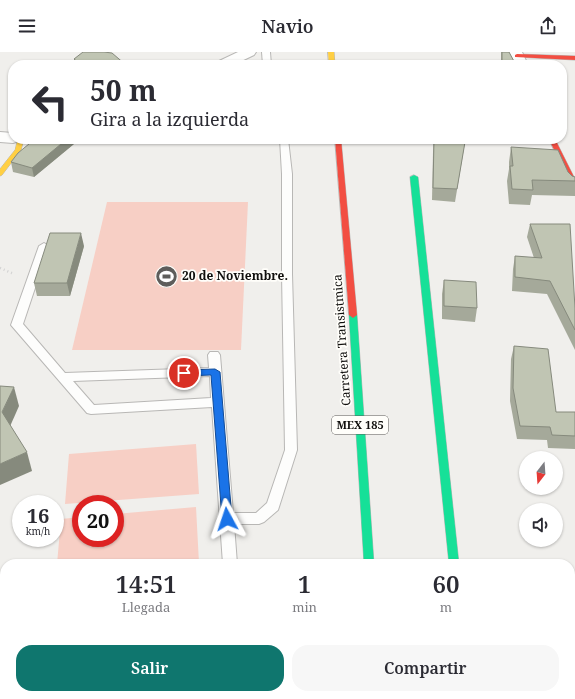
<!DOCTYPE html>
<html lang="es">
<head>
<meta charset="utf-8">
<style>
  body { margin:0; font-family:"Noto Serif",serif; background:#f7f7f7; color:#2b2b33; height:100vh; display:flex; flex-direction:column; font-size:15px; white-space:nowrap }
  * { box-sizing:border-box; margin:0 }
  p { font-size:13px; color:#7c7c81 }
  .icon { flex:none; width:22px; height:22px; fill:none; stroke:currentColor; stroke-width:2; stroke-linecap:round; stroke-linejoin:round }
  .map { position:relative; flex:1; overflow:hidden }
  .drawer { position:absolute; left:0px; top:507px; width:575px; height:140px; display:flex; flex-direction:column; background:#fff; border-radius:16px 16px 0 0; box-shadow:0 1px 3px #0004 }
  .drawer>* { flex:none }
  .banner { position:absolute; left:8px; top:8px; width:559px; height:84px; border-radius:16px; box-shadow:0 1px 3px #0004; background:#fff; color:#2b2b33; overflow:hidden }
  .needle { width:26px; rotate:197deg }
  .controls { position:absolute; left:519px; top:399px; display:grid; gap:8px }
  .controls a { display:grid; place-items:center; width:44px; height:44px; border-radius:50%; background:#fff; box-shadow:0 1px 3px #0004; font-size:20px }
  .speed { position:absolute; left:12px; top:443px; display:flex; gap:8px; font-size:20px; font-weight:700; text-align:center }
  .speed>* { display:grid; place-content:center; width:52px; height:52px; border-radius:50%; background:#fff; box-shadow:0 1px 3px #0004; line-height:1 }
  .speed small { font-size:10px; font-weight:400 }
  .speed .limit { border:6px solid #d22; background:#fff; color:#111 }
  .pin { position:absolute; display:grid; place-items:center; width:34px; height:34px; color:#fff; margin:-17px; border:2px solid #fff; border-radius:50%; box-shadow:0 1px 4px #0007 }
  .me { position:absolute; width:44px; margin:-22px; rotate:355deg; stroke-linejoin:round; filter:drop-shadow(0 0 3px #0008) }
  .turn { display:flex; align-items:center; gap:14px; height:84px; padding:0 16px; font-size:18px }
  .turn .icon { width:52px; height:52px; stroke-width:2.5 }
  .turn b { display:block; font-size:28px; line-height:34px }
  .eta { display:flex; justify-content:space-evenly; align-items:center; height:68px; text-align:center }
  .eta b { font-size:24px; font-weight:600; line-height:28px }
  .primary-button { display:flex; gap:8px; margin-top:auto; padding:8px 16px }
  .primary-button a { flex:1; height:46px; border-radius:16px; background:#0f766e; color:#fff; font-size:16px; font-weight:600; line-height:46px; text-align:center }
  .primary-button a+a { background:#f7f7f7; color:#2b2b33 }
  header { display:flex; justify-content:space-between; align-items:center; height:52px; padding:0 16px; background:#fff; font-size:18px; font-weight:600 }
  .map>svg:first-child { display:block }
</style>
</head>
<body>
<header><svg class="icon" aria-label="menu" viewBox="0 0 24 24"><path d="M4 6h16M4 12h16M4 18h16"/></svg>Navio<svg class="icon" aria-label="share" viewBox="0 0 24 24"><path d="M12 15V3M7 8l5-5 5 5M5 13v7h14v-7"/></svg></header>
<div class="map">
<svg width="575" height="647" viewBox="0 0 575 647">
  <rect width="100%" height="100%" fill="#f0efec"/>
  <!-- green -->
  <g fill="#f7cfc5">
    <path d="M107,150H248L241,298H72Z"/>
    <path d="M196,392L199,442L65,452L69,402Z"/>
    <path d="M196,455L199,511L57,512L61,467L81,465V486H115V462Z"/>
  </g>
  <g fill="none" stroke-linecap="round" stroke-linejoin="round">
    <defs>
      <g id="lane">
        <path d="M262,0H270L271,13H263Z"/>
        <path d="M280,87H288L292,122V222L297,398L278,458L264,470L259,472H234L237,512H223L212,355L91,362L87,361L11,273L39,194L44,191L49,194L23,272L65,321L209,316L208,303L210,300H218L220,303L233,461H256L267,451L285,398L282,222V122ZM210,324L211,346L94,353L73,329Z"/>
      </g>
      <g id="street">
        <path d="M238,0H256L254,3L233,13H215L217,10Z"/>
        <path d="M508,0H522L528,13H514Z"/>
        <path d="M0,80L13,81V87H20L19,89L13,91L0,90Z"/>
        <path d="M5,552V576L0,577V553Z"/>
        <path d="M235,642H265L266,647H236Z"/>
        <path d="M452,642H482L483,647H453Z"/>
      </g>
      <g id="fast">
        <path d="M414,123L418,125L459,512H449L410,125Z"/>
        <path d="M353,260L357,263L374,512H364L349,263Z"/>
      </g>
      <g id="slow">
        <path d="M328,0H334L335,13H329Z"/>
        <path d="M18,87H24L21,98L2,123L0,124V117L15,98Z"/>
        <path d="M371,642H383L384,647H372Z"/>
      </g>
      <g id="jam">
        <path d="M517,2L575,4V8L515,5V3Z"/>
        <path d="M335,87H341L357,263L353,266L349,263Z"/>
        <path d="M549,87H555L575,127V136L571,134Z"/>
      </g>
    </defs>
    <!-- lane casing -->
    <use href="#lane" stroke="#b8b7b5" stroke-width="2"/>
    <!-- street casing -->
    <use href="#street" stroke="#b8b7b5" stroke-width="2"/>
    <!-- fast casing -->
    <use href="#fast" stroke="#b8b7b5" stroke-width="1"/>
    <!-- slow casing -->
    <use href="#slow" stroke="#b8b7b5" stroke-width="1"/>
    <!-- jam casing -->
    <use href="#jam" stroke="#b8b7b5" stroke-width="1"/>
    <!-- path -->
    <path stroke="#d1d1d1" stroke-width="2.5" stroke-dasharray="1 3" stroke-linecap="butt" d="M0,216L14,222"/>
    <!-- lane -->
    <use href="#lane" fill="#fdfdfc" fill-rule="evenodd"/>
    <!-- street -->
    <use href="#street" fill="#fdfdfc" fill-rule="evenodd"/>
    <!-- fast -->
    <use href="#fast" fill="#16e098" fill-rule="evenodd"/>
    <!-- slow -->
    <use href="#slow" fill="#ffcf43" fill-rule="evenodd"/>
    <!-- jam -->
    <use href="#jam" fill="#f24e42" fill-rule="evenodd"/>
  </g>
  <!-- wall -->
  <g fill="#a5a99a">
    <path d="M501,0H509L516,13H501Z"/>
    <path d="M74,7L126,13H75Z"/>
    <path d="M35,87H80L34,125L13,120L11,110Z"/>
    <path d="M434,87L465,90L455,150L432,148L433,100Z"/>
    <path d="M511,95L568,120L572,124L575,125V144L532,143L530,153L509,152L507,129L509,117V110Z"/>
    <path d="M530,172L575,256V298L547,242L512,239L513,217L515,204L534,206L527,185Z"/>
    <path d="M84,194L70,244H37L34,231Z"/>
    <path d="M444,228L477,256L475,270L442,267V242Z"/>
    <path d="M514,294L556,360H575V397L548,396L547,388L517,387L510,349L511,307Z"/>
  </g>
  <!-- shaded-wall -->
  <g fill="#868a7d">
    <path d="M67,87H80L34,125L32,116Z"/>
    <path d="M81,181L84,194L70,244L67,231Z"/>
    <path d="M14,335L19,354L8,379L2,360Z"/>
    <path d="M27,400L32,419L0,433V412Z"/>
    <path d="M33,642H40L38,647H32Z"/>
  </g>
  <!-- building -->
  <g fill="#c0c5b3" stroke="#868a7d">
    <path d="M83,0H104L112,1L126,13H81L74,7Z"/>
    <path d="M502,0H509L516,13H502Z"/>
    <path d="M35,87H67L32,116L11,110L18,101Z"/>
    <path d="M434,87L465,90L457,137L433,136Z"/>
    <path d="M511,95L558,98L568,120L572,124L575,125V129L532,128L533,138L512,137L510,114H513Z"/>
    <path d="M530,172H570L575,256V278L550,229L515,225V204L542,206Z"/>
    <path d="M50,181H81L67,231H34Z"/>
    <path d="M444,228L476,230L477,256L444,254Z"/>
    <path d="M514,294L548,297L556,360H575V384L552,383L550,375L520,374L513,336Z"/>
    <path d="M0,334L14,335L2,360L27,400L0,412Z"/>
    <path d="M0,636H5V642H33L32,647H0Z"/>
    <path d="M182,642H226V647H181Z"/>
  </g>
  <!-- route -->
  <path fill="#1a73e8" stroke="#114b97" d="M215,317L220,320L232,467L231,470L227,471L223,470L222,467L211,323L184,324L180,321L184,318Z"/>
  <!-- icons -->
  <defs>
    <symbol id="stadium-disc" viewBox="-11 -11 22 22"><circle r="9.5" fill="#5e5d5b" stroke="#fffefa"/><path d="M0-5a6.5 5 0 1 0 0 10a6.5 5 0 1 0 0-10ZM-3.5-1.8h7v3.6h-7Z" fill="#fff"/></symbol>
  </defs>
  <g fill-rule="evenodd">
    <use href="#stadium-disc" x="154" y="212" width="25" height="25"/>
  </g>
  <g text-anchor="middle" stroke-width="3.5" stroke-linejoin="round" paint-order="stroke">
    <!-- shield labels -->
    <rect fill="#fffefa" stroke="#585754" stroke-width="1" x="332" y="364" width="56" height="18" rx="3"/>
    <g font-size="11" font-weight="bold" fill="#100f0d">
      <text x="360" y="377">MEX 185</text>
    </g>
    <!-- poi labels -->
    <g font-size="12" font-weight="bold" fill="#100f0d" stroke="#fffefa" text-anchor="start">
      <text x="182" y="228">20 de Noviembre.</text>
    </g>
    <!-- street labels -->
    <g font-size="12" fill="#100f0d" stroke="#fffefa">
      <text transform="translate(342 288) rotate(-94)" y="4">Carretera Transistmica</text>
    </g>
  </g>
</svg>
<div class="controls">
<a><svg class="needle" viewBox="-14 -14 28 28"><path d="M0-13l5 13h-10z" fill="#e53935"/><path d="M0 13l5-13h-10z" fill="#7c7c81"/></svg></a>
<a><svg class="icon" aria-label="sound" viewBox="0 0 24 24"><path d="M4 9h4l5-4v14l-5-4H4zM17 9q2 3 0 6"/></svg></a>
</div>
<div class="speed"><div>16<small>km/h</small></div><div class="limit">20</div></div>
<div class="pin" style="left:184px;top:321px;background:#d93025"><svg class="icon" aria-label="arrive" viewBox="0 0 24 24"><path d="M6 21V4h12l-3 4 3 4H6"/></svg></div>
<svg class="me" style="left:227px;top:467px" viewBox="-20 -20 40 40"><path d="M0-17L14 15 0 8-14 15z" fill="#1a73e8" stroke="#fff" stroke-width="4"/></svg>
<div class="banner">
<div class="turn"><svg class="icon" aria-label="left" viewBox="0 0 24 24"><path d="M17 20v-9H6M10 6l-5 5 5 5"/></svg><div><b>50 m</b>Gira a la izquierda</div></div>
</div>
<section class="drawer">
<div class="eta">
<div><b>14:51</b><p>Llegada</p></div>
<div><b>1</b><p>min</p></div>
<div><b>60</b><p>m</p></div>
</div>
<div class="primary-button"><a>Salir</a><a>Compartir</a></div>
</section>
</div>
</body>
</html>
